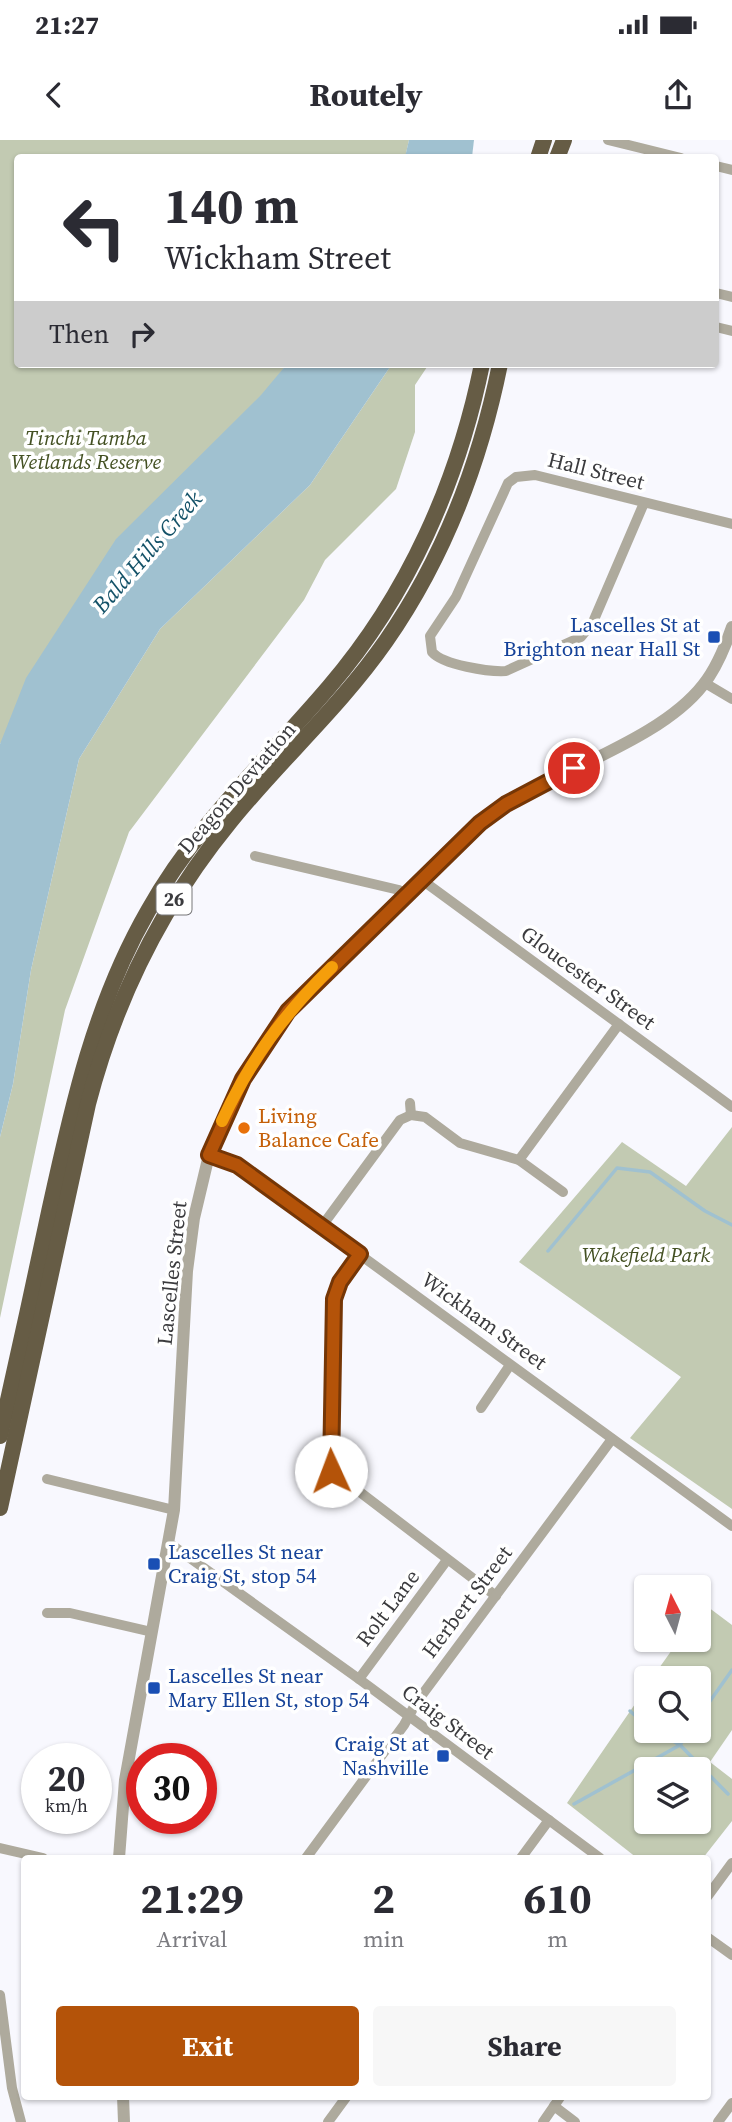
<!DOCTYPE html>
<html lang="en">
<head>
<meta charset="utf-8">
<style>
  body { margin:0; font-family:"Source Serif 4",serif; background:#f7f7f7; color:#2b2b33; height:100vh; display:flex; flex-direction:column; font-size:26px; white-space:nowrap }
  * { box-sizing:border-box; margin:0 }
  p { font-size:23px; color:#7c7c81 }
  .icon { flex:none; width:38px; height:38px; fill:none; stroke:currentColor; stroke-width:2; stroke-linecap:round; stroke-linejoin:round }
  .map { position:relative; flex:1; overflow:hidden }
  .details { position:absolute; left:21px; top:1715px; width:690px; height:245px; display:flex; flex-direction:column; background:#fff; border-radius:7px; box-shadow:0 2px 5px #0004 }
  .details>* { flex:none }
  .guide { position:absolute; left:14px; top:14px; width:705px; height:214px; border-radius:7px; box-shadow:0 2px 5px #0004; background:#fff; color:#2b2b33; overflow:hidden }
  .needle { width:46px; rotate:354deg }
  .tools { position:absolute; left:634px; top:1435px; display:grid; gap:14px }
  .tools a { display:grid; place-items:center; width:77px; height:77px; border-radius:7px; background:#fff; box-shadow:0 2px 5px #0004; font-size:35px }
  .speed { position:absolute; left:21px; top:1603px; display:flex; gap:14px; font-size:35px; font-weight:700; text-align:center }
  .speed>* { display:grid; place-content:center; width:91px; height:91px; border-radius:50%; background:#fff; box-shadow:0 2px 5px #0004; line-height:1 }
  .speed small { font-size:18px; font-weight:400 }
  .speed .limit { border:10px solid #d22; background:#fff; color:#111 }
  .pin { position:absolute; display:grid; place-items:center; width:60px; height:60px; color:#fff; margin:-30px; border:4px solid #fff; border-radius:50%; box-shadow:0 2px 7px #0007 }
  .me { position:absolute; width:77px; margin:-38px; rotate:358deg; stroke-linejoin:round; filter:drop-shadow(0 0 5px #0008) }
  .turn { display:flex; align-items:center; gap:24px; height:147px; padding:0 35px; font-size:32px }
  .turn .icon { width:91px; height:91px; stroke-width:2.5 }
  .turn b { display:block; font-size:49px; line-height:60px }
  .then { display:flex; align-items:center; height:66px; padding:0 35px; background:#0003; gap:14px; font-size:26px }
  .eta { display:flex; justify-content:space-evenly; align-items:center; height:119px; text-align:center }
  .eta b { font-size:42px; font-weight:700; line-height:49px }
  .cta { display:flex; gap:14px; margin-top:auto; padding:14px 35px }
  .cta a { flex:1; height:80px; border-radius:7px; background:#b45309; color:#fff; font-size:28px; font-weight:700; line-height:80px; text-align:center }
  .cta a+a { background:#f7f7f7; color:#2b2b33 }
  .status { display:flex; justify-content:space-between; align-items:center; height:49px; padding:0 35px; background:#fff; direction:ltr }
  .status svg { height:19px; fill:currentColor }
  header { display:flex; justify-content:space-between; align-items:center; height:91px; padding:0 35px; background:#fff; font-size:32px; font-weight:700 }
  .map>svg:first-child { display:block }
</style>
</head>
<body>
<div class="status"><b>21:27</b><svg viewBox="0 0 49 12"><path d="M0 12V9h3v3zM5 12V6h3v6zM10 12V3h3v9zM15 12V0h3v12zM26 1h20v11H26zM47 4h2v5h-2z"/></svg></div>
<header><svg class="icon" aria-label="back" viewBox="0 0 24 24"><path d="M15 5l-7 7 7 7"/></svg>Routely<svg class="icon" aria-label="share" viewBox="0 0 24 24"><path d="M12 15V3M7 8l5-5 5 5M5 13v7h14v-7"/></svg></header>
<div class="map">
<svg width="732" height="1982" viewBox="0 0 732 1982">
  <rect width="100%" height="100%" fill="#f8f8fe"/>
  <!-- green -->
  <g fill="#c2cab2" fill-rule="evenodd">
    <path d="M0,0H409L405,18H18V224H287L0,604Z"/>
    <path d="M392,224H429L415,245V292L396,349L325,420L304,460L129,692L65,870L0,1178V997L13,944L31,830L79,619L160,489L310,345Z"/>
    <path d="M732,987V1369L630,1298L681,1237L519,1122L622,1002L686,1046Z"/>
    <path d="M704,1464L732,1485V1590L710,1622L732,1639V1681L703,1718H637L567,1663L646,1548V1591H698V1538H652L679,1500H698V1473ZM646,1629H698V1682H646Z"/>
  </g>
  <!-- water -->
  <g fill="#a0c1d0">
    <path d="M409,0H474L472,17H405Z"/>
    <path d="M287,224H392L310,345L160,489L79,619L31,830L13,944L0,997V604L26,538L116,399L261,255Z"/>
  </g>
  <g fill="none" stroke-linecap="round" stroke-linejoin="round">
    <!-- stream -->
    <g stroke="#a0c1d0" stroke-width="3.5">
      <path d="M548,1111L617,1028L650,1032L705,1071L732,1085"/>
      <path d="M630,1571L646,1585"/>
      <path d="M698,1578L732,1530"/>
      <path d="M655,1591L680,1605L728,1654"/>
      <path d="M574,1664L680,1605L689,1591"/>
    </g>
    <!-- minor -->
    <g stroke="#aeaa9d" stroke-width="10">
      <path d="M608,0L681,18"/>
      <path d="M716,26L732,30"/>
      <path d="M716,153L732,157"/>
      <path d="M716,187L732,191"/>
      <path d="M644,363L593,482L581,497L506,531C489,532 443,525 432,512L430,496L456,457L508,343L516,337L535,335L732,384"/>
      <path d="M705,543L732,559"/>
      <path d="M255,716L399,750L405,756"/>
      <path d="M422,740L732,967"/>
      <path d="M410,963L411,975"/>
      <path d="M209,1015L237,1025L732,1386"/>
      <path d="M519,1020L619,884"/>
      <path d="M322,1086L400,980L411,975L425,977L460,1003L519,1020L563,1052"/>
      <path d="M361,1114L340,1142L334,1159L331,1330L496,1456"/>
      <path d="M481,1268L510,1225"/>
      <path d="M47,1339L174,1370"/>
      <path d="M169,1403L359,1539L600,1718"/>
      <path d="M47,1473H70L152,1492"/>
      <path d="M359,1539L447,1420"/>
      <path d="M0,1708L43,1718"/>
      <path d="M306,1718L404,1585L416,1563L612,1299"/>
      <path d="M521,1718L549,1680"/>
      <path d="M707,1757L732,1723"/>
      <path d="M707,1797L732,1815"/>
      <path d="M0,1855L12,1948L21,1982"/>
      <path d="M554,1966L575,1982"/>
      <path d="M328,1982L347,1956"/>
      <path d="M543,1982L561,1956"/>
      <path d="M718,1982L732,1963"/>
    </g>
    <!-- tertiary -->
    <g stroke="#aeaa9d" stroke-width="12">
      <path d="M119,1718L125,1640L174,1370L187,1131L194,1078L209,1015L243,939L288,871L480,683C543,633 656,605 703,545C716,529 725,507 732,487"/>
      <path d="M123,1956L124,1982"/>
    </g>
    <!-- trunk -->
    <g stroke="#665c45" stroke-width="16">
      <path d="M538,18L544,0"/>
      <path d="M557,18L564,0"/>
      <path d="M0,1296C17,1221 33,1147 49,1072C72,967 94,865 148,771C196,685 266,621 329,547C408,455 458,342 482,224"/>
      <path d="M0,1368L88,964C115,860 162,765 230,682C280,620 340,567 386,501C443,419 480,323 500,224"/>
    </g>
  </g>
  <g fill="none" stroke-linecap="round" stroke-linejoin="round">
    <defs>
      <path id="route" d="M331,1331L334,1159L340,1142L360,1114L237,1025L209,1015L243,939L288,871L480,683L506,664L574,628"/>
    </defs>
    <!-- route casing -->
    <use href="#route" stroke="#753606" stroke-width="18"/>
    <!-- route -->
    <use href="#route" stroke="#b45309" stroke-width="12"/>
    <!-- slow -->
    <path stroke="#f59e0b" stroke-width="12" d="M222,981C251,919 283,875 332,827"/>
  </g>
  <!-- markers -->
  <g fill="#1a4fb4" stroke="#fff" stroke-width="2.5">
    <rect x="707" y="490" width="14" height="14" rx="3.5"/>
    <rect x="147" y="1417" width="14" height="14" rx="3.5"/>
    <rect x="147" y="1541" width="14" height="14" rx="3.5"/>
    <rect x="436" y="1609" width="14" height="14" rx="3.5"/>
  </g>
  <circle fill="#e8710a" stroke="#fff" stroke-width="2.5" cx="244" cy="988" r="7"/>
  <g text-anchor="middle" stroke-width="7" stroke-linejoin="round" paint-order="stroke">
    <!-- shield labels -->
    <rect fill="#fff" stroke="#767678" stroke-width="2" x="156.5" y="743.5" width="35" height="31" rx="5"/>
    <g font-size="19" font-weight="bold" fill="#3b3b3e">
      <text x="174" y="766">26</text>
    </g>
    <!-- park labels -->
    <g font-size="21" font-style="italic" fill="#435022" stroke="#fff">
      <text x="86" y="305">Tinchi Tamba<tspan x="86" dy="24">Wetlands Reserve</tspan></text>
      <text x="646" y="1122">Wakefield Park</text>
    </g>
    <!-- street labels -->
    <g font-size="21" fill="#3b3b3e" stroke="#fff">
      <text transform="translate(596 331) rotate(14)" y="7">Hall Street</text>
      <text transform="translate(237 648) rotate(-49)" y="7">Deagon Deviation</text>
      <text transform="translate(588 838) rotate(36)" y="7">Gloucester Street</text>
      <text transform="translate(172 1133) rotate(-84)" y="7">Lascelles Street</text>
      <text transform="translate(484 1181) rotate(36)" y="7">Wickham Street</text>
      <text transform="translate(467 1462) rotate(-53)" y="7">Herbert Street</text>
      <text transform="translate(388 1468) rotate(-53)" y="7">Rolt Lane</text>
      <text transform="translate(448 1582) rotate(37)" y="7">Craig Street</text>
    </g>
    <!-- transit labels -->
    <g font-size="21" fill="#164399" stroke="#fff" text-anchor="end">
      <text x="700" y="492">Lascelles St at<tspan x="700" dy="24">Brighton near Hall St</tspan></text>
      <text x="168" y="1419" text-anchor="start">Lascelles St near<tspan x="168" dy="24">Craig St, stop 54</tspan></text>
      <text x="168" y="1543" text-anchor="start">Lascelles St near<tspan x="168" dy="24">Mary Ellen St, stop 54</tspan></text>
      <text x="429" y="1611">Craig St at<tspan x="429" dy="24">Nashville</tspan></text>
    </g>
    <!-- food labels -->
    <g font-size="21" fill="#c56008" stroke="#fff" text-anchor="start">
      <text x="258" y="983">Living<tspan x="258" dy="24">Balance Cafe</tspan></text>
    </g>
    <!-- water labels -->
    <g font-size="23" font-style="italic" fill="#145268" stroke="#fff">
      <text transform="translate(147 412) rotate(-49)" y="8">Bald Hills Creek</text>
    </g>
  </g>
</svg>
<div class="tools">
<a><svg class="needle" viewBox="-14 -14 28 28"><path d="M0-13l5 13h-10z" fill="#e53935"/><path d="M0 13l5-13h-10z" fill="#7c7c81"/></svg></a>
<a><svg class="icon" aria-label="search" viewBox="0 0 24 24"><circle cx="10" cy="10" r="6"/><path d="M15 15l6 6"/></svg></a>
<a><svg class="icon" aria-label="layers" viewBox="0 0 24 24"><path d="M12 4l9 5-9 5-9-5zM3 14l9 5 9-5"/></svg></a>
</div>
<div class="speed"><div>20<small>km/h</small></div><div class="limit">30</div></div>
<div class="pin" style="left:574px;top:628px;background:#d93025"><svg class="icon" aria-label="arrive" viewBox="0 0 24 24"><path d="M6 21V4h12l-3 4 3 4H6"/></svg></div>
<svg class="me" style="left:331px;top:1331px" viewBox="-20 -20 40 40"><circle r="19" fill="#fff"/><path d="M0-13L10 11 0 6-10 11z" fill="#b45309"/></svg>
<div class="guide">
<div class="turn"><svg class="icon" aria-label="left" viewBox="0 0 24 24"><path d="M17 20v-9H6M10 6l-5 5 5 5"/></svg><div><b>140 m</b>Wickham Street</div></div>
<div class="then">Then<svg class="icon" aria-label="right" viewBox="0 0 24 24"><path d="M7 20v-9h11M14 6l5 5-5 5"/></svg></div>
</div>
<section class="details">
<div class="eta">
<div><b>21:29</b><p>Arrival</p></div>
<div><b>2</b><p>min</p></div>
<div><b>610</b><p>m</p></div>
</div>
<div class="cta"><a>Exit</a><a>Share</a></div>
</section>
</div>
</body>
</html>
